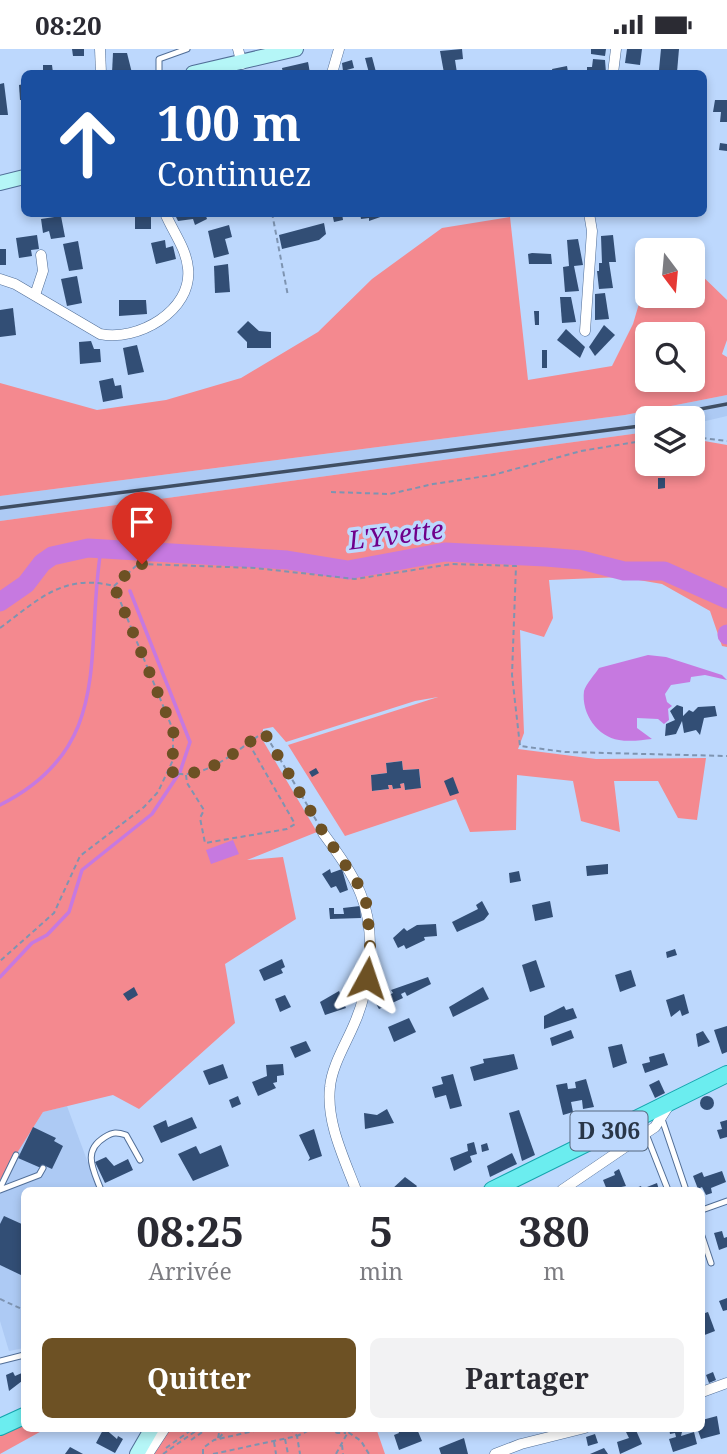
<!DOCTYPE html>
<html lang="fr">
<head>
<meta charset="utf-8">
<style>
  body { margin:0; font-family:"Noto Serif",serif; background:#f2f2f3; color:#2b2b33; height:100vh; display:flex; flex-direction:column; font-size:26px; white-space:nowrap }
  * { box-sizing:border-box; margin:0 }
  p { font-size:23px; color:#7c7c81 }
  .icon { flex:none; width:38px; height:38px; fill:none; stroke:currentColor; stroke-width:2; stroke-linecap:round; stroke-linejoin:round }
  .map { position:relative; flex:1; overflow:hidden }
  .details { position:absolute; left:21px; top:1138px; width:684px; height:245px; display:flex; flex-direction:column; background:#fff; border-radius:10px; box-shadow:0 4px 10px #0003 }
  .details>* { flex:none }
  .hud { position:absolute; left:21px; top:21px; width:686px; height:147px; border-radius:10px; box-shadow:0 4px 10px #0003; background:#1a4fa0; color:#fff; overflow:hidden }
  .needle { width:46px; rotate:164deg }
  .buttons { position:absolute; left:635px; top:189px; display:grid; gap:14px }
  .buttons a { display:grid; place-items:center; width:70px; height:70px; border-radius:10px; background:#fff; box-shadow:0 4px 10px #0003; font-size:35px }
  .pin { position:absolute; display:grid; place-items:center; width:60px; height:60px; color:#fff; margin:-72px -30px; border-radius:50% 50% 50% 0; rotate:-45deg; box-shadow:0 0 7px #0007 }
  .pin .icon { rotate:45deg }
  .me { position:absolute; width:77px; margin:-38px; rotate:5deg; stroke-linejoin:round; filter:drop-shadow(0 0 5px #0008) }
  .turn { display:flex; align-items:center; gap:24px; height:147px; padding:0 21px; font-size:32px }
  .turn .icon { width:91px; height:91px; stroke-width:2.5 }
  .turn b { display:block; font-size:49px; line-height:60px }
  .eta { display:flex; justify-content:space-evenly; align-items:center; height:119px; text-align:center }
  .eta b { font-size:42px; font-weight:700; line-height:49px }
  .button { display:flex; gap:14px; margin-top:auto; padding:14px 21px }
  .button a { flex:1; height:80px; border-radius:10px; background:#6d5124; color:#fff; font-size:28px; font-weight:700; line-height:80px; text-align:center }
  .button a+a { background:#f2f2f3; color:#2b2b33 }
  .status { display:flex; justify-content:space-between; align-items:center; height:49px; padding:0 35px; background:#fff; direction:ltr }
  .status svg { height:19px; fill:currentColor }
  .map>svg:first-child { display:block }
</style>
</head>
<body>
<div class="status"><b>08:20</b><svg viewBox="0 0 49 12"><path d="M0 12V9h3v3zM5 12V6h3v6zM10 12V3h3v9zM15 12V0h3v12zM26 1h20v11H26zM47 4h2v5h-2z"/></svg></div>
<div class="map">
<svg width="727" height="1405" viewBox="0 0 727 1405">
  <rect width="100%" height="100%" fill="#bdd8fd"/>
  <!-- built -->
  <g fill="#adcaf4">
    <path d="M727,346V367L693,375V369H648L647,383L0,472V447L625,366Z"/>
    <path d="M67,1057L98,1141H24V1299L9,1302L0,1272V1131L43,1063Z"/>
  </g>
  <!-- green -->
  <g fill="#f4898f" fill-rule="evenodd">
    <path d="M510,168L528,331L612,317L633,275L643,241L647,238L648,247H693V221H696L727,251V291L722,305L727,308V346L625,366L0,447V334L97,361L166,351L241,329L318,283L372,230L442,179ZM648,285H693V331H648Z"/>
    <path d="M647,383L648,415H693V390L727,396V598L722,597L710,562L662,535L621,528L549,531L553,569L544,588L520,581L524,684L518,700L596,710L706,709L697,771L678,769L658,732H614L620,783L581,772L573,732L517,726L516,781L470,783L456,750L345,787L288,696L438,648L415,652L286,693L273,678L263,680L262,690L317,783L247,811L283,808L296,870L225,915L235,974L139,1060L113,1046L43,1063L0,1131V472ZM402,712L403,721L419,720L421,738L405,741L404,734L400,735V739L393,740L392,736H388L389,740L373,742L371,726L387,724L386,714Z"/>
    <path d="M24,1374V1379H47L0,1405V1386Z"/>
    <path d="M168,1379H376L385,1405H152Z"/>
  </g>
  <!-- water -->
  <g fill="#c679e0">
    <path d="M648,606L666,608L722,626L727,631L705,626L691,628L690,633L671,636L665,645L667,653L672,657L668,660L669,671L664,675L658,670L637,669V679L652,690C642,691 630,693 619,691C598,688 581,665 584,642C586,635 595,625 599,619Z"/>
    <path d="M233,791L239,805L211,815L206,801Z"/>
  </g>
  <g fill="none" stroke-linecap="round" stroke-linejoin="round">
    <!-- stream -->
    <g stroke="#c679e0" stroke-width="3.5">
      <path d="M0,756C115,698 84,606 101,500"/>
      <path d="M0,928L32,894L47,886L69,863L82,821L152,765L180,723L190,693L130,542"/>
    </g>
    <!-- river -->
    <g stroke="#c679e0" stroke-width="19">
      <path d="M0,553L26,535L42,514L52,507L88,499L287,511L348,521L445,503L546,508L581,511L624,522H664L727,550"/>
      <path d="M727,585V586"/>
    </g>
  </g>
  <!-- building -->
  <g fill="#324e75">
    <path d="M72,0H84V7H73Z"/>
    <path d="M462,0L463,10L455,11L457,24H444L440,2Z"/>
    <path d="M591,0H606L605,7L591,5Z"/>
    <path d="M627,0H642L640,16L625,14Z"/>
    <path d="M661,0H679L677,23L659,21Z"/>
    <path d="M113,4H127L132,24H112Z"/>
    <path d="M372,8L376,23L369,24L365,9Z"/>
    <path d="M593,10L605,11L606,24H587V18H592Z"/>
    <path d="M352,11L354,19L343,22L342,14Z"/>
    <path d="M308,13L310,24H283L282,19Z"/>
    <path d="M43,16H52L53,24H43Z"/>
    <path d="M567,17L568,23L576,21L577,24H553L552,20Z"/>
    <path d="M4,34L8,66H0V35Z"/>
    <path d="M24,35V51H20L19,36Z"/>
    <path d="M715,51H727V73H720L721,63H713Z"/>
    <path d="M720,94L727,95V102L719,101Z"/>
    <rect x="135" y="164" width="16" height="16"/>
    <path d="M181,164H205L207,170L195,176L193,170L178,172L176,168Z"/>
    <path d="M332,164H342L343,171L334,173Z"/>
    <path d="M360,164H385L386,166L369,172V169L361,170Z"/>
    <path d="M61,167L65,188L51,190L49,182L43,184L41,170Z"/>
    <path d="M324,174L326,185L319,191L282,200L279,186Z"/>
    <path d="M229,176L232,188L225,190L229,205L214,209L208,182Z"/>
    <path d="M37,186L39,200L31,201L32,207L19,209L16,189Z"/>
    <path d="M613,186L616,213H609L613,239L599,240L597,222H599V214H602L601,187Z"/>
    <path d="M578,190L583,216L574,217L579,242L565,243L563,218L569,217L567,191Z"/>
    <path d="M165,191L166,199L173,197L176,210L156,215L151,194Z"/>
    <path d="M78,192L83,220L69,222L63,195Z"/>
    <rect x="0" y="200" width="6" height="16"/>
    <path d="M532,204L551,205L552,215H529L528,205Z"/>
    <path d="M228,215L230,243L215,244L214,217Z"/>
    <path d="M77,227L82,254L67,257L61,230Z"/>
    <path d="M605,244L609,270L595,271V245Z"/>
    <path d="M560,248H571L576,273L562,274Z"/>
    <path d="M119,251H146L147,265L119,267Z"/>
    <path d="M13,259L16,286L0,288V261Z"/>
    <path d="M534,262H539V276H535Z"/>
    <path d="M248,272L259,282L271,283V299H247V293L237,283Z"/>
    <path d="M604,276L615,286L595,307L589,298Z"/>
    <path d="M566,280L585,298L580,309L557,291Z"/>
    <path d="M91,292L94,300H100L101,313L80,315L79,293Z"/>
    <path d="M137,296L144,323L128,326L123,299Z"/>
    <rect x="542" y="301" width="5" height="18"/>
    <path d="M113,329L115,337L121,336L123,349L103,353L99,332Z"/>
    <path d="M665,417V424H653V418Z"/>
    <path d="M658,429H665V439L658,440Z"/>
    <path d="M677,656L683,658V667L689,661L693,663L698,658L715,657L717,667L704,669L700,686L696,681L684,684L682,672L676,685L665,687L666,675L675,671L670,662Z"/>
    <path d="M402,712L403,721L419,720L421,739L405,741L404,734L400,735L401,739L393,740L392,736H388L389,740L372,742L371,726L387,724L386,714Z"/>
    <path d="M316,719L319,724L312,728L309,723Z"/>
    <path d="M453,728L459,744L450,747L444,732Z"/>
    <path d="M608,815V825L587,827L586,817Z"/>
    <path d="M330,820L331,824L342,820L348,841L340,844L336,837L331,839L322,825Z"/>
    <path d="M519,822L521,832L510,834L509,824Z"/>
    <path d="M482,852L489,865L484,871L457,883L452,873L478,860L476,856Z"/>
    <path d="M550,852L553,868L535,872L532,856Z"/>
    <path d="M360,857L361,869L330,870L329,859H334V865H344L343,859Z"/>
    <path d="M436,875L437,887L424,888L425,891L406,900L404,896L398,899L393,889L404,879L407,882L417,876Z"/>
    <path d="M675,900L677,906L667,909L666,903Z"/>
    <path d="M282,910L285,918L281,920L283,924L264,932L259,921Z"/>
    <path d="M536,911L545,938L530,943L522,916Z"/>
    <path d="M631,921L636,937L620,943L615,926Z"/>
    <path d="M428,928L431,935L407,947L405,943L401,945L403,949L379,960L375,953L393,944L391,941Z"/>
    <path d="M134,938L138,946L128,952L123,945Z"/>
    <path d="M483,938L489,950L453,968L449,958Z"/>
    <path d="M339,942L346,959L325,966L320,953Z"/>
    <path d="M684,945L689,964L682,967L680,961L671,968L666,951Z"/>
    <path d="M285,946L291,958L280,963L275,950Z"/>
    <path d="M564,957L566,961L573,959L577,969L544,980V967Z"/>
    <path d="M409,969L416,983L394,993L388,978Z"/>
    <path d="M727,977V1003L722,1005L714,981Z"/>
    <path d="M571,981L574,989L552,997L550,989Z"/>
    <path d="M703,982L710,993L698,998L696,985Z"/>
    <path d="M306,992L311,1002L295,1009L290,998Z"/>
    <path d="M622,995L627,1014L613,1019L608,998Z"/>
    <path d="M664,1004L668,1016L645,1024L642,1015L650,1013L649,1008Z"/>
    <path d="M514,1005L518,1020L474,1032L470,1018L484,1014L483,1010Z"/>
    <path d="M223,1015L228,1029L209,1036L203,1022Z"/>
    <path d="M283,1015L284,1026L277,1027V1033L273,1034L276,1039L258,1047L252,1033L267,1027L266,1016Z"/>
    <path d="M453,1025L462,1057L450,1060L446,1046L435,1049L432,1038L443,1035L441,1028Z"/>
    <path d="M586,1030L594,1058L583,1060L582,1051L571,1053L573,1063L563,1066L556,1036L567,1034L568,1040L576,1039L575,1033Z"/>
    <path d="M659,1031L665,1044L655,1049L649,1036Z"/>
    <path d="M238,1047L241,1055L232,1059L229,1051Z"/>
    <circle cx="707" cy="1054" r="7"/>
    <path d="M387,1060L394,1074L365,1080L364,1064L377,1066Z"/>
    <path d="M519,1061L535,1106L522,1112L509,1064Z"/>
    <path d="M192,1068L197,1079L161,1094L153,1077L166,1071L168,1078Z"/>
    <path d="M727,1071V1088L720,1090L717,1081L722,1080L720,1073Z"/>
    <path d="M33,1078L56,1089L54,1092L63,1097L52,1120L43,1116L41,1119L18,1109Z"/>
    <path d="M314,1080L322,1107L308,1112L310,1109L299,1086Z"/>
    <path d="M474,1093L477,1105L470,1107L472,1113L454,1122L450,1109L468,1102L467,1095Z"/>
    <path d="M487,1094L489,1101L482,1103L481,1096Z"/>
    <path d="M221,1096L229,1117L193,1132L178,1105L196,1097L200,1105Z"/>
    <path d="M512,1104L517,1115L490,1128L487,1117Z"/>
    <path d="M106,1108L114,1117L128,1110L133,1121L105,1134L95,1113Z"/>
    <path d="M619,1120L626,1137L607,1141L603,1131L615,1126L614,1123Z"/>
    <path d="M722,1122L726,1133L711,1139L712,1144L706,1146L702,1138L698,1140L693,1127L702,1123L704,1128Z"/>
    <path d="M405,1128L417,1137L414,1141H391Z"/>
    <path d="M657,1134L659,1141H631L641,1137L642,1140Z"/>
    <path d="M4,1167L24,1176L23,1227L0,1216V1175Z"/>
    <path d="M722,1182L724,1189L727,1188V1198L719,1201L714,1184Z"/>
    <path d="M727,1249V1261L723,1262L719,1252Z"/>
    <path d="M708,1263L715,1282L702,1287V1265Z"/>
    <path d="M13,1323L15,1327L24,1323V1337L22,1332L9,1342L6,1326Z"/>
    <path d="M713,1323L716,1331L709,1334L706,1326Z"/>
    <path d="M717,1367L720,1385L701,1390L697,1379H702V1371Z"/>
    <path d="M104,1379L117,1390L118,1387L123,1390L115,1404L96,1394Z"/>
    <path d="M397,1379H411L412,1383L417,1380L422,1392L399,1401L394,1386L399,1384Z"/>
    <path d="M635,1379L642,1395L620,1405L617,1393L629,1389L626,1383Z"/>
    <path d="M669,1379H683L681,1387L694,1383L697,1395L673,1403L669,1390L676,1388L675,1384L670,1385Z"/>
    <path d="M595,1385L598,1394L588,1397L586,1388Z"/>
    <path d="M464,1389L468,1405H441L439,1399Z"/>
    <path d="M70,1398L83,1405H65Z"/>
    <path d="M604,1399L608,1405H590Z"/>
  </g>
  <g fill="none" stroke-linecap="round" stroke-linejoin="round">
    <defs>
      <g id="lane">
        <path d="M159,24V10L187,0"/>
        <path d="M662,1070L686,1141"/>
        <path d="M646,1085L668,1141"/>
        <path d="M0,1139L16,1106"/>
        <path d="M0,1141L39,1126L43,1119"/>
        <path d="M101,1141C93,1120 82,1102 105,1088C113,1083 117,1083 126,1086L140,1111"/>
        <path d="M702,1161L727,1152"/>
        <path d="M702,1187L711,1214"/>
        <path d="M0,1312L24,1306"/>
      </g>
      <g id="street">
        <path d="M100,0L101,24"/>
        <path d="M238,0L242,15"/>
        <path d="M332,24L339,0"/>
        <path d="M613,24L616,0"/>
        <path d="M0,230L15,235L100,285C137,293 193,262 188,219C186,199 173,183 165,164"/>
        <path d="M35,246L43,222L41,206"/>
        <path d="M585,282L592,182L589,164"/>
        <path d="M323,784C356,829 375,857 369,916C367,935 363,955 355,973C347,993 332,1016 330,1038C326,1073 344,1109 356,1141"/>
        <path d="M612,1081L637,1090L655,1078L669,1056"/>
        <path d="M562,1141L637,1090"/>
        <path d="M702,1343L727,1334"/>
        <path d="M148,1405L165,1379"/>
        <path d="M495,1405L521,1395L585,1379"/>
      </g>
      <g id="secondary">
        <path d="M193,24L296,0"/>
        <path d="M0,134L24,128"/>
        <path d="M137,1405L152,1379"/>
      </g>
      <g id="primary">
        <path d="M492,1141L727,1025"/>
        <path d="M0,1378L24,1367"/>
      </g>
    </defs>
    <!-- lane casing -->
    <use href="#lane" stroke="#516e97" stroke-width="7"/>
    <!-- street casing -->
    <use href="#street" stroke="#516e97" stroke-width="11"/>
    <!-- secondary casing -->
    <use href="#secondary" stroke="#516e97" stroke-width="16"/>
    <!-- primary casing -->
    <use href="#primary" stroke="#14a5ae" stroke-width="18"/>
    <!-- path -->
    <g stroke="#7e94b1" stroke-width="2" stroke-dasharray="5 3.5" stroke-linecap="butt">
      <path d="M272,164L288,247"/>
      <path d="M693,388L727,392"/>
      <path d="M331,443L390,445L433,435L493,426L581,402L648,391"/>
      <path d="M114,537L136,517L142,515L255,519L355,530L452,515L516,517L512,626L520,697L565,703L727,707"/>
      <path d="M0,579C38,551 63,524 114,537L173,681V711L158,743L144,758L80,807L54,864L0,912"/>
      <path d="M170,723C203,734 238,700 264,683L319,776"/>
      <path d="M186,726L187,734L204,761L200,769L205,794L287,780L295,775L248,693"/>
      <path d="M0,1250L24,1261"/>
      <path d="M290,1379L297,1387L300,1405"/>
      <path d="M328,1379L337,1384H346"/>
      <path d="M218,1389L220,1379"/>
      <path d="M219,1389L228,1379"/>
      <path d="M285,1390L288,1405"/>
      <path d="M191,1391L208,1379"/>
      <path d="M274,1393L276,1405"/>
      <path d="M342,1396L343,1405"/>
      <path d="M166,1399L194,1379"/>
      <path d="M163,1405L200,1379"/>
      <path d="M203,1405V1399L214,1391L267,1379"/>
      <path d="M213,1405L297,1387L314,1379"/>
      <path d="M336,1405L348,1383L361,1392L369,1405"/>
    </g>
    <!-- lane -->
    <use href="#lane" stroke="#fff" stroke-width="5"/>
    <!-- street -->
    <use href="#street" stroke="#fff" stroke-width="10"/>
    <!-- secondary -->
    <use href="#secondary" stroke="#b5f6f7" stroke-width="14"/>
    <!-- primary -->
    <use href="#primary" stroke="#6bedef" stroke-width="16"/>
    <!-- rail -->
    <g stroke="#3f4e63" stroke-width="3.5">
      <path d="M653,369L727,355"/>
      <path d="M0,459L648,376"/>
    </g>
  </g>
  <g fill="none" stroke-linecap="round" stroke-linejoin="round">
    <!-- route -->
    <path stroke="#6d5124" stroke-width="12" stroke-dasharray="0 21.6" d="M142,515L135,517L114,537L173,681L175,695L169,722C204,734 236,701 264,683L323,783L357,833L367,856L370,897L367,929"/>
  </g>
  <g text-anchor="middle" stroke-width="7" stroke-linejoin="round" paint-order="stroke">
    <!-- shield labels -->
    <rect fill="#bdd8fd" stroke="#55677e" stroke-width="2" x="570.5" y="1062.5" width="77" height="39" rx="5"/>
    <g font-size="23" font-weight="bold" fill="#293648">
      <text x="609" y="1090">D 306</text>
    </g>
    <!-- water labels -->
    <g font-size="26" font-style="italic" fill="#6f008b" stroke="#bdd8fd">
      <text transform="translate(396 486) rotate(-7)" y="9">L'Yvette</text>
    </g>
  </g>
</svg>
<div class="buttons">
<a><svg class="needle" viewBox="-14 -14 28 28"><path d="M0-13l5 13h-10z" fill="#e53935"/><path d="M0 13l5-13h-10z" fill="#7c7c81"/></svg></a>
<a><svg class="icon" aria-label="search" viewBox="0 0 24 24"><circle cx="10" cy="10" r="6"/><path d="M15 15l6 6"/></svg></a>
<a><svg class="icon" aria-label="layers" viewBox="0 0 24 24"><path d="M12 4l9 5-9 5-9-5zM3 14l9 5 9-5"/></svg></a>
</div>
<div class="pin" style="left:142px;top:515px;background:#d93025"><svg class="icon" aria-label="arrive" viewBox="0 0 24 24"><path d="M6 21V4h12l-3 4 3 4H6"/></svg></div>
<svg class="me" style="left:367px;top:929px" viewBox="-20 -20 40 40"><path d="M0-17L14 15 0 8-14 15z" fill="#6d5124" stroke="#fff" stroke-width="4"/></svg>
<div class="hud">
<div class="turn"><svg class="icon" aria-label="ahead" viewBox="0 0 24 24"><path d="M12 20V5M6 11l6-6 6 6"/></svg><div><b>100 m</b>Continuez</div></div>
</div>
<section class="details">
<div class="eta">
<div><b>08:25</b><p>Arrivée</p></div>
<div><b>5</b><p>min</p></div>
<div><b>380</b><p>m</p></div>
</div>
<div class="button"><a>Quitter</a><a>Partager</a></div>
</section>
</div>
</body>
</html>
